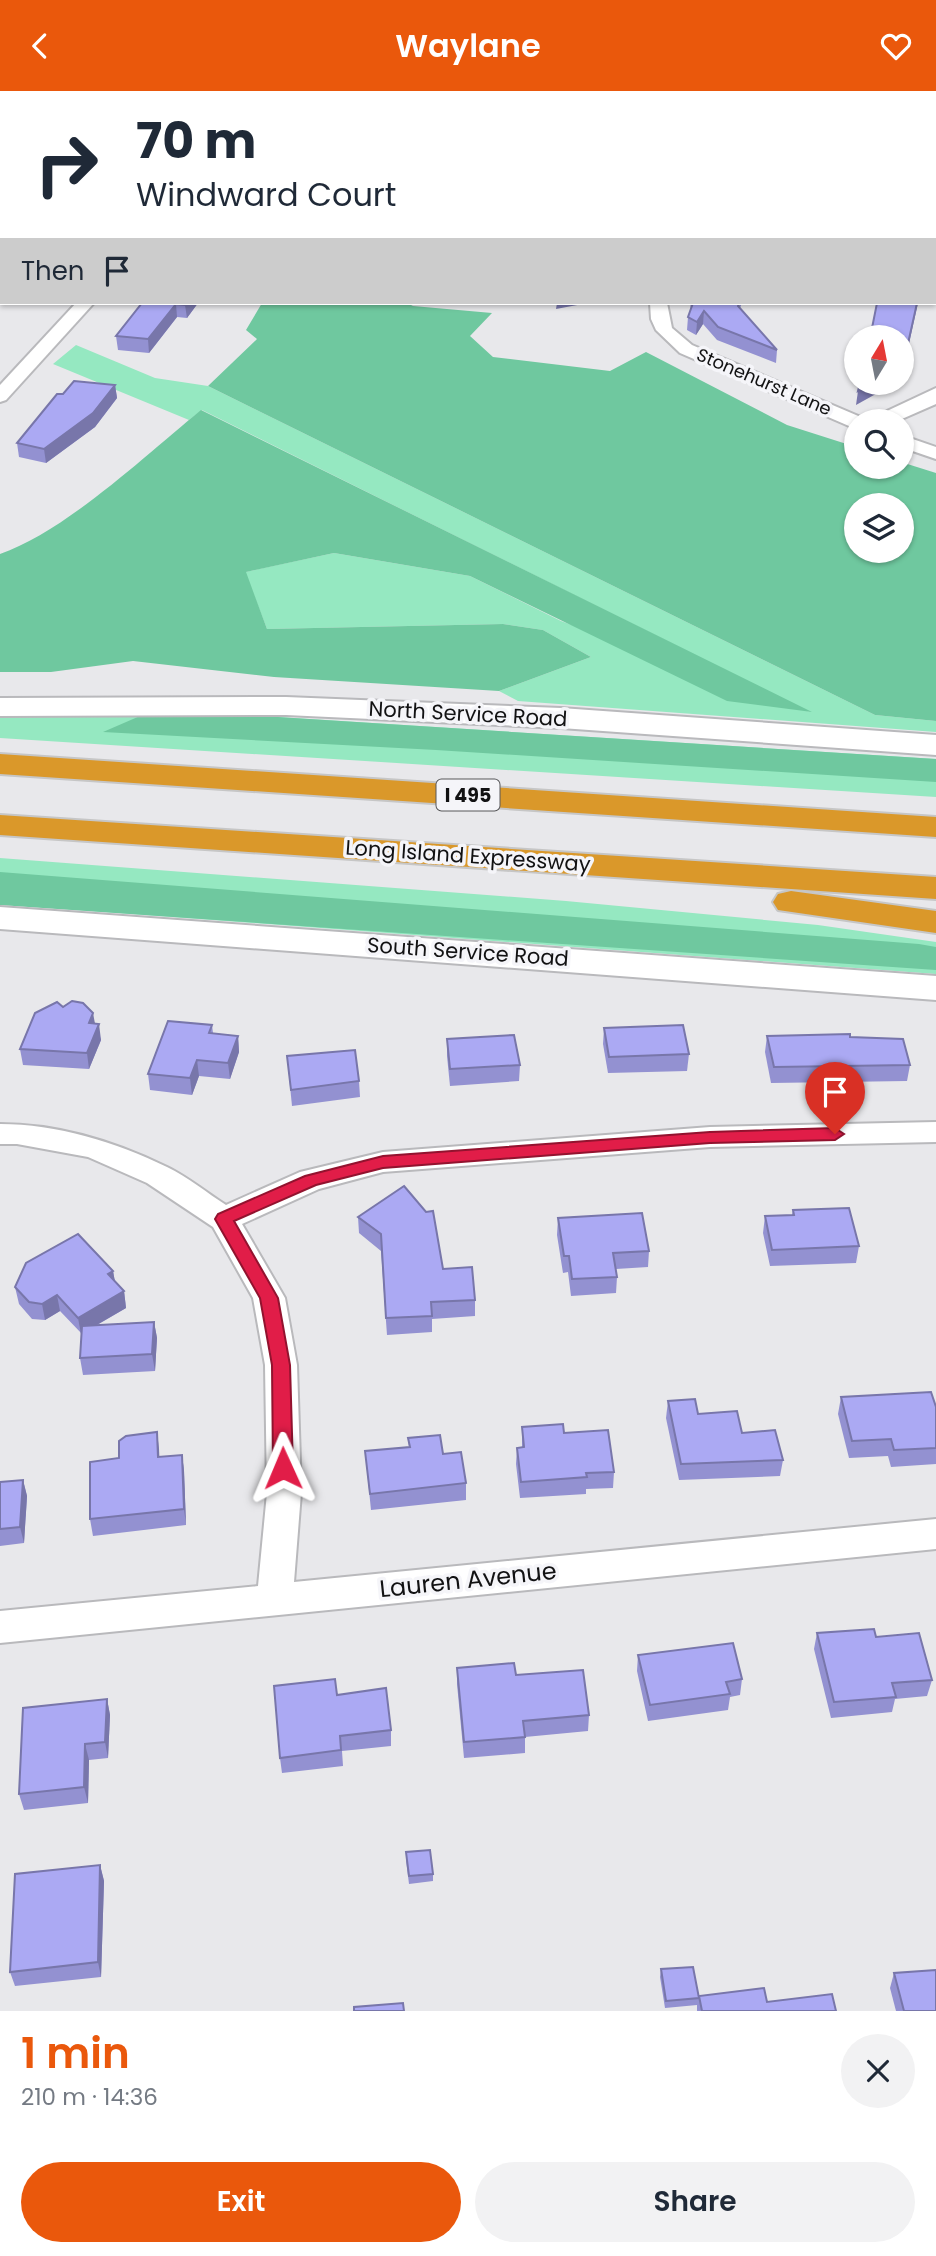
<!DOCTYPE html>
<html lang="en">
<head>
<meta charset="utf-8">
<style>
  body { margin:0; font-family:Poppins,sans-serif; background:#f2f2f3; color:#1f2937; height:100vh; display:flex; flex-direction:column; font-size:26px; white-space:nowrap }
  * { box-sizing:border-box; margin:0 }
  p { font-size:23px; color:#747a83 }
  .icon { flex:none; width:38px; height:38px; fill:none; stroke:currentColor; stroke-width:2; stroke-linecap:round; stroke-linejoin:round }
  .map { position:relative; height:1920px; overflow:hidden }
  .drawer { display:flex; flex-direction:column; background:#fff; flex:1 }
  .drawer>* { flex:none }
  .banner { position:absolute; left:0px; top:0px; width:936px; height:214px; box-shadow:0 2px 5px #0004; background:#fff; color:#1f2937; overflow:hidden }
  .needle { width:46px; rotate:10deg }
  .fabs { position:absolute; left:844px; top:234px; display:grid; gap:14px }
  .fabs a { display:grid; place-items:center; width:70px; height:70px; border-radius:50%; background:#fff; box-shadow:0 2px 5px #0004; font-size:35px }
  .pin { position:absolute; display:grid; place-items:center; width:60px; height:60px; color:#fff; margin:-72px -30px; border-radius:50% 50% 50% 0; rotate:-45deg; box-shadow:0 0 7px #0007 }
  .pin .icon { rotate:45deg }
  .me { position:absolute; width:77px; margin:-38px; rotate:359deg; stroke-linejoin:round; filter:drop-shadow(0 0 5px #0008) }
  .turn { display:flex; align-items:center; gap:24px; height:147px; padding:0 21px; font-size:32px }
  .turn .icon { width:91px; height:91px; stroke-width:2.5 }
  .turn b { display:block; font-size:49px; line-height:60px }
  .then { display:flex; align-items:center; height:66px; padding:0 21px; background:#0003; gap:14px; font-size:26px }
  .round { display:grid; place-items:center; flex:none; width:74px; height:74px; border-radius:37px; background:#f2f2f3 }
  .head { display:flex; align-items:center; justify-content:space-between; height:119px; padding:0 21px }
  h1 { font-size:42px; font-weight:600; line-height:52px; color:#ea580c }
  .button { display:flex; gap:14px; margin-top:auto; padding:14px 21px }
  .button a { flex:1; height:80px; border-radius:42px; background:#ea580c; color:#fff; font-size:28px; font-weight:600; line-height:80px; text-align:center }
  .button a+a { background:#f2f2f3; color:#1f2937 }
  header { display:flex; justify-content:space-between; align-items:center; height:91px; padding:0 21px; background:#ea580c; color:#fff; font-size:32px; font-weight:600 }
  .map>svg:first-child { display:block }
</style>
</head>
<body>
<header><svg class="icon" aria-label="back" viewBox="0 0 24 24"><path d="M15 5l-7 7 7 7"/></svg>Waylane<svg class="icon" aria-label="heart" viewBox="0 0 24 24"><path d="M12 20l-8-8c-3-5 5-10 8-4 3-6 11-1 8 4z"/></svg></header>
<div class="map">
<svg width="936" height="1920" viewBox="0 0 936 1920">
  <rect width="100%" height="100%" fill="#e8e8eb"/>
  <!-- green -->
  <g fill="#95e8c1">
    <path d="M76,254L155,287L208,295L875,624L936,630V641L518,610L499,600L591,566L543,539L503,533L267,538L245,481L334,462L470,485L561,530L810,621L202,319L189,329L53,273Z"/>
    <path d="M0,625H262L936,668V706L0,647Z"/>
    <path d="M0,767L566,810L818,834L936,851V883L0,813Z"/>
  </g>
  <!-- forest -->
  <g fill="#6fc89f" fill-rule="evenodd">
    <path d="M262,212H407L413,215L492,222L470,245L493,266L610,280L646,261L787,334L856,356V376H901V371L936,382V630L875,624L208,295L257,248L246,239ZM856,415H901V460H856Z"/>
    <path d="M201,319L812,621L727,610L470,485L334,462L246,481L267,538L503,533L543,539L591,566L499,600L274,586L133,570L51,581H0V463C66,440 146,364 201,319Z"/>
    <path d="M140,625H262L936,668V691L436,659L103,641Z"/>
    <path d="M0,781L919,853L936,856V879L0,814Z"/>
  </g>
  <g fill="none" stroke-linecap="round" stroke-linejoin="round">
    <defs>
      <g id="minor">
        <path d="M273,0H287L272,2Z"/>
        <path d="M739,0H753L738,2Z"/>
        <path d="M76,212H94L6,309L0,311V294Z"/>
        <path d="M650,212H667L672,237L692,254L863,327L865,331H856V337L849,335L680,262L656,239L651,228Z"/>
        <path d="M936,297V313L895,331H870L872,327Z"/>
        <path d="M901,344L936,356V368L901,356Z"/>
        <path d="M936,1031V1051L710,1056L383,1081L319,1098L242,1133L285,1207L297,1274L301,1402L294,1491L936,1428V1458L0,1552V1520L258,1495L267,1402L265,1274L253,1207L213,1136L147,1092L88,1066L17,1053H0V1033C57,1033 116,1051 167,1076C188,1086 207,1102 226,1114L300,1081L383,1061L710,1036Z"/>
      </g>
      <g id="secondary">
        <path d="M286,606L561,617L936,644V664L561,637L286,624L0,625V607Z"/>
        <path d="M0,816L936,885V909L0,838Z"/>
      </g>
      <g id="motorway">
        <path d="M0,663L936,726V746L0,683Z"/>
        <path d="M0,724L936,786V808L0,744Z"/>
        <path d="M791,800L936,820V842L778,819L773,811L778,803Z"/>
      </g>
    </defs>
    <!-- minor casing -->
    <use href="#minor" stroke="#b9b9bc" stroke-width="4"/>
    <!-- secondary casing -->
    <use href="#secondary" stroke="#b9b9bc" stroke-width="4"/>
    <!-- motorway casing -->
    <use href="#motorway" stroke="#c6c6c6" stroke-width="4"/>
    <!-- minor -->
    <use href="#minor" fill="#fff" fill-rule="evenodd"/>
    <!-- secondary -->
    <use href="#secondary" fill="#fff" fill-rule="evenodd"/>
    <!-- motorway -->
    <use href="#motorway" fill="#da982a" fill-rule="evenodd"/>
  </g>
  <!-- wall -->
  <g fill="#9391d1">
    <path d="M664,0H683L682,2H668Z"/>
    <path d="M142,212H198L187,227L177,226L149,262L118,259L116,245Z"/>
    <path d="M690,212H742L740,217L777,259L776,272L717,249L703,233L696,244L687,239L688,226L691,218Z"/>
    <path d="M115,294L117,307L95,336L46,372L19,366L17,352L63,303Z"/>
    <path d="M63,916L95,932L101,949L89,978L23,974L20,958Z"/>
    <path d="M212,934L213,942L238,945L239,961L230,988L199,985L192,1004L150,999L148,983Z"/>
    <path d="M604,937L689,963L687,980L608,982L603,953Z"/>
    <path d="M767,945L910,974L907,990L771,992L765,961Z"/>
    <path d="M447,948L520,974L519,990L450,995L447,965Z"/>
    <path d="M287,965L359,990L360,1006L292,1015Z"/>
    <path d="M793,1119L859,1155L856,1172L770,1175L763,1142L765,1125L792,1124Z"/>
    <path d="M358,1126L443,1178L475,1209V1225L432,1228V1241L387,1244L381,1160L359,1142Z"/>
    <path d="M558,1127L649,1160L648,1176L616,1178L617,1186L616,1202L571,1205L568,1181L563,1182L557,1144Z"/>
    <path d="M113,1180L115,1191L124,1200L126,1217L97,1234L154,1231L157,1247L155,1280L83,1284L80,1267L82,1243L60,1220L45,1229L32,1228L19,1213L15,1196Z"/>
    <path d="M841,1306L936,1316V1373L891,1376L888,1365L849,1367L838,1323Z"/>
    <path d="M668,1310L742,1342L783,1369L780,1385L679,1389L666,1327Z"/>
    <path d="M522,1336L564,1342L614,1381L613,1397L586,1398V1403L520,1407L516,1373L517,1357L522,1356Z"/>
    <path d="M157,1341L159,1366L182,1364L184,1380L186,1434L93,1445L90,1428L119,1367Z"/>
    <path d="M408,1347L443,1363L466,1392V1409L371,1419L365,1360L409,1356Z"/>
    <path d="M23,1389L27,1405L24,1452L0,1455V1391Z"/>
    <path d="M817,1542L876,1546L932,1589L927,1605L895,1608L892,1621L831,1627L814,1558Z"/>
    <path d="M638,1564L742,1588L740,1604L730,1606L728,1619L648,1630L637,1580Z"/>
    <path d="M457,1577L516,1584L589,1624L588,1640L525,1646V1662L464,1667L457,1593Z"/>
    <path d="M337,1604L391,1639V1655L342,1660L343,1675L282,1682L280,1667Z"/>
    <path d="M107,1608L110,1624L108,1667L89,1669L88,1712L24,1719L19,1703Z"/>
    <path d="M406,1769L433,1783V1790L409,1793Z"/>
    <path d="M100,1774L104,1790L101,1886L15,1895L10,1881Z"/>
    <path d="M661,1878L699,1906L767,1911L836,1920H697V1914L665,1917L660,1886Z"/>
    <path d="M894,1882L936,1920H896L890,1897Z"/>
  </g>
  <!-- shaded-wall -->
  <g fill="#7876aa">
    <path d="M187,212H198L187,227L185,214Z"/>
    <path d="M557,212H588L556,218Z"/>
    <path d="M917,212H918L901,288L903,275Z"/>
    <path d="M176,213L177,226L149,262L148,248Z"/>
    <path d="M704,220L703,233L696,244L697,231Z"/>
    <path d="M873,292H884L883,299L856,314L858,300Z"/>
    <path d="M115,294L117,307L95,336L46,372L44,358Z"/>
    <path d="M93,922L96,938L89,932Z"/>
    <path d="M99,933L101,949L89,978L87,962Z"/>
    <path d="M238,945L239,961L230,988L228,972Z"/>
    <path d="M197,969L199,985L192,1004L190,987Z"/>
    <path d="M113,1180L116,1197L108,1183Z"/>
    <path d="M124,1200L126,1217L81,1243L78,1227Z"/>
    <path d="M57,1204L60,1220L45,1229L42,1213Z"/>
    <path d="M154,1231L157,1247L155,1280L152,1263Z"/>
    <path d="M157,1341L159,1358L160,1382L158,1366Z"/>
    <path d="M182,1364L184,1380L186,1434L184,1418Z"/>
    <path d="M23,1389L27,1405L24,1452L20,1436Z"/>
    <path d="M107,1608L110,1624L108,1667L105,1651Z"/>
    <path d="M85,1653L89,1669L88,1712L84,1696Z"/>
    <path d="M100,1774L104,1790L101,1886L98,1871Z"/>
  </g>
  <!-- building -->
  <g fill="#aba9f3" stroke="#7876aa" stroke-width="2">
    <path d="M181,0H223L221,2H179Z"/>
    <path d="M334,0H391L390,2H333Z"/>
    <path d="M775,0H799L798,2H775Z"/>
    <path d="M920,0H936V126L934,133V2H919Z"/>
    <path d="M142,212H187L185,214L176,213L148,248L116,245Z"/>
    <path d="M693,212H739L738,215L777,259L718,236L704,220L697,231L688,226Z"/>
    <path d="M877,212L886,213L887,212H917L903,275H901V247H870Z"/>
    <path d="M74,290L115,294L93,322L44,358L17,352L57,303H63Z"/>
    <path d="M860,292H873L858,300Z"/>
    <path d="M72,910L83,912L93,922L89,932L99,933L87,962L20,958L35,922L57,911L63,916Z"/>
    <path d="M168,930L212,934L209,942L238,945L228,972L197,969L190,987L148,983Z"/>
    <path d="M683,934L689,963L609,966L604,937Z"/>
    <path d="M850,943V946L903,948L910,974L774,976L767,945Z"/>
    <path d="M514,944L520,974L450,978L447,948Z"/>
    <path d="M355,959L359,990L291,999L287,965Z"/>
    <path d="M404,1095L426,1121L433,1120L443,1178L472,1176L475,1209L431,1211L432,1225L386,1227L381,1143L358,1126Z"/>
    <path d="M849,1117L859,1155L772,1159L765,1125L794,1124L793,1119Z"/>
    <path d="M642,1122L649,1160L613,1162L617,1186L572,1188L569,1165H564L558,1127Z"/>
    <path d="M78,1143L113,1180L108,1183L124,1200L78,1227L57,1204L42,1213L29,1211L15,1196L26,1172Z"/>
    <path d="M154,1231L152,1263L80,1267L82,1235Z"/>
    <path d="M931,1301L936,1316V1357L894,1359L891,1348L852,1350L841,1306Z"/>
    <path d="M695,1308L698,1323L737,1320L742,1342L775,1339L783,1369L681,1373L668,1310Z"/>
    <path d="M563,1333L564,1342L608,1339L614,1381L586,1382L587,1386L521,1391L517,1357L524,1356L522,1336Z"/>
    <path d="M157,1341L158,1366L182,1364L184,1418L90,1428V1371L119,1367V1350L126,1345Z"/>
    <path d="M440,1344L443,1363L461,1361L466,1392L370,1403L365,1360L410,1356L408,1347Z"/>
    <path d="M23,1389L20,1436L0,1438V1391Z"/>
    <path d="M874,1538L876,1546L919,1542L932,1589L892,1592L896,1606L834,1611L817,1542Z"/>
    <path d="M733,1552L742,1588L726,1591L730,1603L650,1614L638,1564Z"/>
    <path d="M514,1572L516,1584L583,1579L589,1624L523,1630L525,1646L464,1651L457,1577Z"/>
    <path d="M335,1588L337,1604L386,1597L391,1639L340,1645L341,1659L280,1667L274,1595Z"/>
    <path d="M107,1608L105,1651L85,1653L84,1696L19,1703L23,1617Z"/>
    <path d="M430,1759L433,1783L409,1785L406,1761Z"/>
    <path d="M100,1774L98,1871L10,1881L15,1783Z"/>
    <path d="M693,1876L699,1907L666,1910L661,1878Z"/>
    <path d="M936,1879V1920H904L894,1882Z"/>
    <path d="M764,1897L767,1911L832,1903L836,1920H702L699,1905Z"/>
    <path d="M403,1912L404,1920H354V1916Z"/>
  </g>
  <!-- route -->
  <path fill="#e11d48" stroke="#92132f" stroke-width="2" d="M835,1037L844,1043L835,1049L710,1052L383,1077L316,1094L234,1130L278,1207L290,1274L293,1377L290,1382L283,1384L276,1382L273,1377L272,1274L260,1207L215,1128L218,1123L305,1085L383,1065L710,1041Z"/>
  <g text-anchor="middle" stroke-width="7" stroke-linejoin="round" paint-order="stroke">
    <!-- far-street labels -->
    <g font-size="18" fill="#121213" stroke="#f5f5f9">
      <text transform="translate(764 291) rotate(23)" y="6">Stonehurst Lane</text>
    </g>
    <!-- shield labels -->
    <rect fill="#f5f5f9" stroke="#565658" stroke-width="2" x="436.5" y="688.5" width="63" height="31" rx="5"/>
    <g font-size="19" font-weight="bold" fill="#121213">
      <text x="468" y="711">I 495</text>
    </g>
    <!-- street labels -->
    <g font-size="21" fill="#121213" stroke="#f5f5f9">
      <text transform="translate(468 623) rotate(3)" y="7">North Service Road</text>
      <text transform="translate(468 765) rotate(4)" y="7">Long Island Expressway</text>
      <text transform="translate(468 861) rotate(4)" y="7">South Service Road</text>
    </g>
    <!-- near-street labels -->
    <g font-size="24" fill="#121213" stroke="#f5f5f9">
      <text transform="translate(468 1489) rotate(-6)" y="8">Lauren Avenue</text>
    </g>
  </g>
</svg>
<div class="fabs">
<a><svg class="needle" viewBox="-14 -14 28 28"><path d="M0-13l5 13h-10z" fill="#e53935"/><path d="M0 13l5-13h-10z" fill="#747a83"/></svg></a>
<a><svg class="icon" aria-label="search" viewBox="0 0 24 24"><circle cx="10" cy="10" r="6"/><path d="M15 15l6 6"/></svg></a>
<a><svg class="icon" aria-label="layers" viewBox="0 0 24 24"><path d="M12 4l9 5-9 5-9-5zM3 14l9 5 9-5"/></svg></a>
</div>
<div class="pin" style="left:835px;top:1043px;background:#d93025"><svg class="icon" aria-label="arrive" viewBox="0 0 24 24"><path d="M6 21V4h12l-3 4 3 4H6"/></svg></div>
<svg class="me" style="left:283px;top:1377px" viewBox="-20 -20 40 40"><path d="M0-17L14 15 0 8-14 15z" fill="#e11d48" stroke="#fff" stroke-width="4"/></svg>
<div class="banner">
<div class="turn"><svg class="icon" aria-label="right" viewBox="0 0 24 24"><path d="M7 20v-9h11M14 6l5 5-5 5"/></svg><div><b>70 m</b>Windward Court</div></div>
<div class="then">Then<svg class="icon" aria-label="arrive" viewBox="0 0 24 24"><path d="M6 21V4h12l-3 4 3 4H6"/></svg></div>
</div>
</div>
<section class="drawer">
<div class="head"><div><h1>1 min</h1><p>210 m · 14:36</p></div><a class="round"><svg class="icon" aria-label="close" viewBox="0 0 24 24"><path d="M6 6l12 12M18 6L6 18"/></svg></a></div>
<div class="button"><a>Exit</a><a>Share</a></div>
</section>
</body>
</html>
